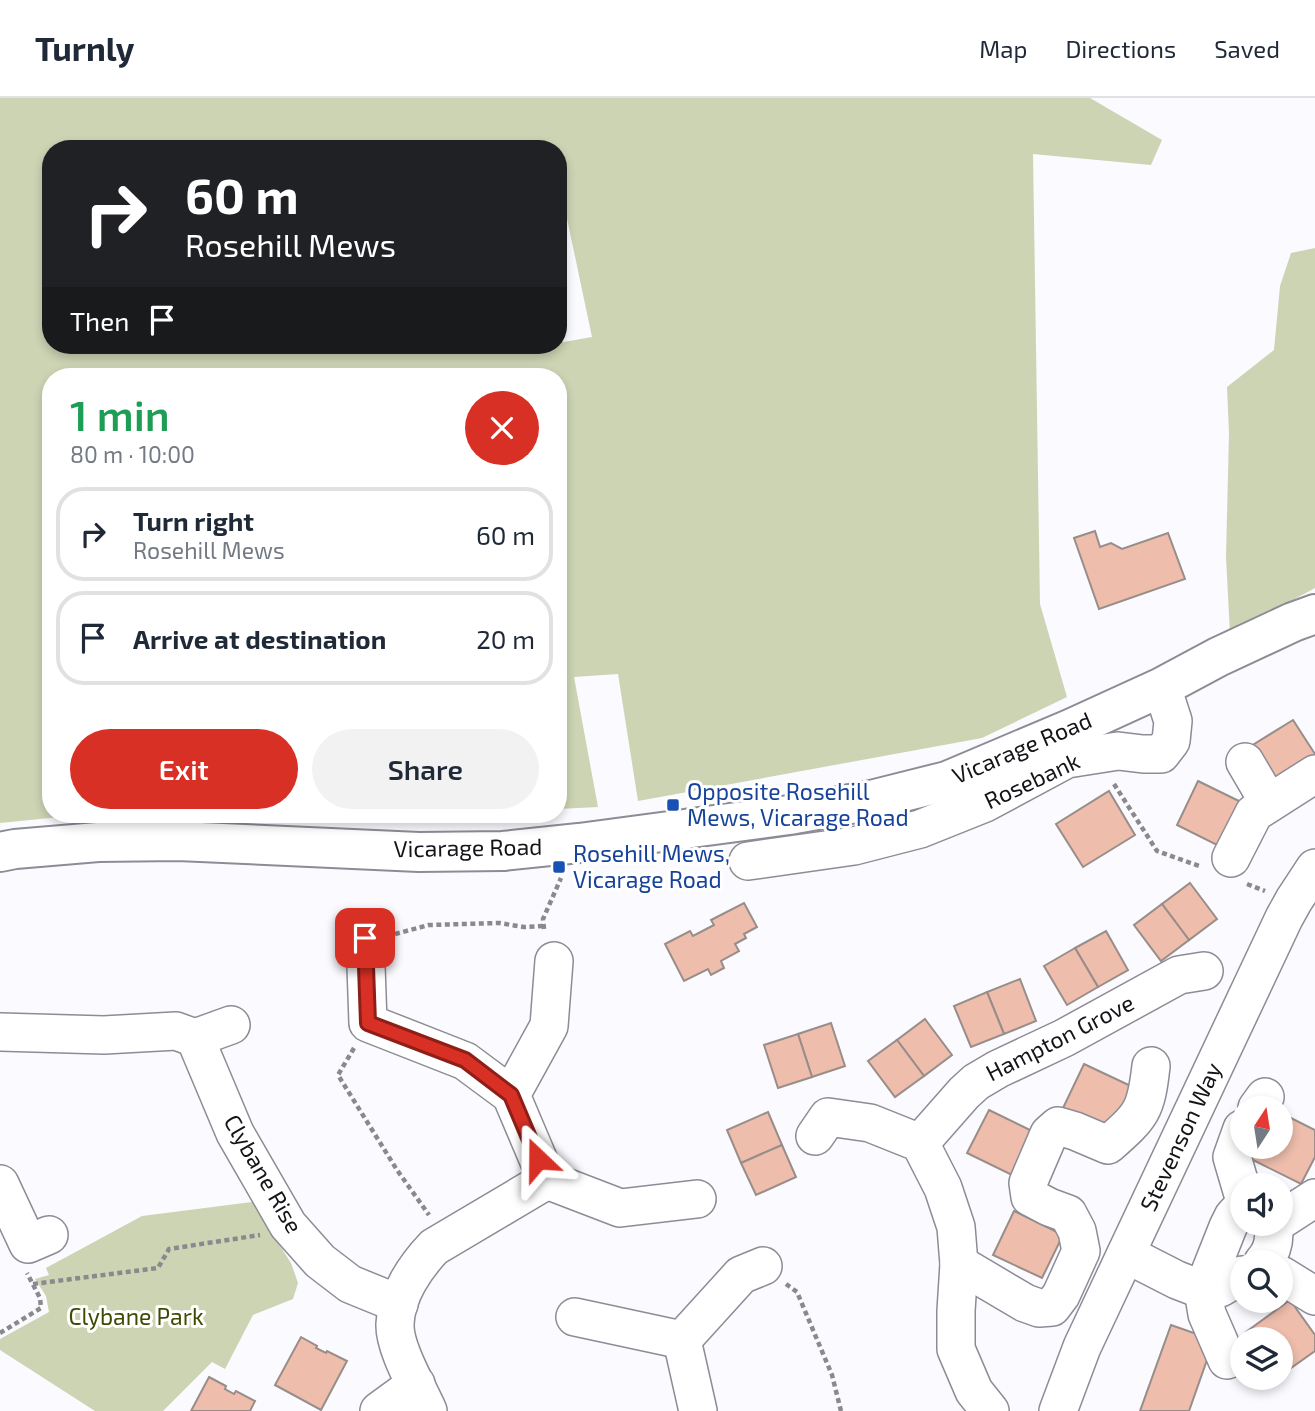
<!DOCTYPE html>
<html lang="en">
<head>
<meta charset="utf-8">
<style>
  body { margin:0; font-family:"Exo 2",sans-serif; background:#f2f2f3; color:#1f2937; height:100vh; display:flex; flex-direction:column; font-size:26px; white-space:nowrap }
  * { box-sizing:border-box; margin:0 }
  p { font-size:23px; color:#747a83 }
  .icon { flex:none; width:38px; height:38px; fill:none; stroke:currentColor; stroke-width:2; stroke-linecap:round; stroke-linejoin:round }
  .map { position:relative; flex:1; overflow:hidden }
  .sheet { position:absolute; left:42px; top:270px; width:525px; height:455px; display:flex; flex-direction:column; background:#fff; border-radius:28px; box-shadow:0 4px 10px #0003 }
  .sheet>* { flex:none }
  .guide { position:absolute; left:42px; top:42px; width:525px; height:214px; border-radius:28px; box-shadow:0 4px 10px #0003; background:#202124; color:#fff; overflow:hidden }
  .needle { width:46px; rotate:12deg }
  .buttons { position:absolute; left:1230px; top:998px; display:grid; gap:14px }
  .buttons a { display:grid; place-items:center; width:63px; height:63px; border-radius:50%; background:#fff; box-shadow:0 4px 10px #0003; font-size:35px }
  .pin { position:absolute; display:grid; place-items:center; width:60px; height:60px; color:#fff; margin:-30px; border-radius:14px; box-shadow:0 4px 10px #0006 }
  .me { position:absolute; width:77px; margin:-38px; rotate:337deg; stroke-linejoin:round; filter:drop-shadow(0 0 5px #0008) }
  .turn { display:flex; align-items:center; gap:24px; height:147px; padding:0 28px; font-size:32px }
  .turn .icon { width:91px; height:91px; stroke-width:2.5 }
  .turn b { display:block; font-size:49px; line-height:60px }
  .then { display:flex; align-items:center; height:66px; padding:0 28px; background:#0003; gap:14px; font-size:26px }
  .round { display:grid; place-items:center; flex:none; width:74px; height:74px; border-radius:37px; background:#f2f2f3 }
  .head { display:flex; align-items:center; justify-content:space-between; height:119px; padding:0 28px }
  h1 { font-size:42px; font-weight:600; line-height:52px; color:#1e9e55 }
  .action { display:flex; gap:14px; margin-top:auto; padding:14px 28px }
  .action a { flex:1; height:80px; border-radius:42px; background:#d93025; color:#fff; font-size:28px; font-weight:600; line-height:80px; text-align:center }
  .action a+a { background:#f2f2f3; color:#1f2937 }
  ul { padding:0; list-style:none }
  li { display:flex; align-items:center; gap:21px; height:94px; margin:0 14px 10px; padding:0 14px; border:4px solid #e0e1e3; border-radius:28px }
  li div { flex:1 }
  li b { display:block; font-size:26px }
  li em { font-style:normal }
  header { display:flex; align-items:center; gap:42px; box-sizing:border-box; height:98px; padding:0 35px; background:#fff; border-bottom:2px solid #e0e1e3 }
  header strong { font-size:33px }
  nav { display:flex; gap:38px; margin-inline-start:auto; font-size:24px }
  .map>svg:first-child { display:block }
</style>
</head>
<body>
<header>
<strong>Turnly</strong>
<nav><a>Map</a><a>Directions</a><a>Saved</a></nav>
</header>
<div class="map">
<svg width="1315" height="1313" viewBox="0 0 1315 1313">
  <rect width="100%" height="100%" fill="#fafaff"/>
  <!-- green -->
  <g fill="#ccd4b4" fill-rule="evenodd">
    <path d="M0,0H1090L1162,42L1151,67L1033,56L1040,506L1067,599L982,640L638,703L618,576L574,579L598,709L558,711V278H51V716H90L0,725ZM51,51H558V109L565,111L592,239L558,245V247H51Z"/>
    <path d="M1315,150V490L1230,536L1226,459L1229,335L1227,289L1274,252L1280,188L1291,155Z"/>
    <path d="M127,716H409L301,719Z"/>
    <path d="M252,1104L291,1165L298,1185L293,1201L253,1217L225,1271L212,1264L163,1313H95L0,1252V1241L49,1214L46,1198L35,1181L49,1177L46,1170L142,1118Z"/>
  </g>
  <!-- building -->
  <g fill="#eebdac" stroke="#988d89" stroke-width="2">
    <path d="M1095,433L1100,449L1111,445L1122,451L1168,435L1185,481L1099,511L1074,440Z"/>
    <path d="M1293,622L1315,656V664L1277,688L1251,648Z"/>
    <path d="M1198,683L1241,704L1219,748L1177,727Z"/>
    <path d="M1109,693L1135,737L1083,769L1056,726Z"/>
    <path d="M1190,785L1217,821L1189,842L1162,806Z"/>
    <path d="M744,805L757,829L744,836L746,840L735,846L739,853L721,863L724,870L711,877L708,871L684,883L665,846L690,833L693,838L714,827L711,822Z"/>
    <path d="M1162,806L1189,842L1161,863L1134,827Z"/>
    <path d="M1106,833L1128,872L1098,889L1075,850Z"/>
    <path d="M1075,850L1098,889L1067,907L1044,868Z"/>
    <path d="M1020,881L1036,923L1004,936L987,894Z"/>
    <path d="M987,894L1004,936L971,949L954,908Z"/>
    <path d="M925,921L952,957L924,978L897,942Z"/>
    <path d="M831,925L845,968L812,979L798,936Z"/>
    <path d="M798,936L812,979L778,990L764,947Z"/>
    <path d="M897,942L924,978L895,999L868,963Z"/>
    <path d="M1084,966L1133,989L1111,1033L1063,1010Z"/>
    <path d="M989,1012L1038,1036L1016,1079L967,1055Z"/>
    <path d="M768,1014L782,1047L741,1065L727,1032Z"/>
    <path d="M1281,1015L1315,1032V1059L1301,1086L1251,1061L1258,1048H1281Z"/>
    <path d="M782,1047L796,1079L756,1097L741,1065Z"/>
    <path d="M1014,1113L1063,1137L1042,1180L993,1157Z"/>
    <path d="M1290,1202L1315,1237V1253L1281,1277V1241H1251L1246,1234Z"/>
    <path d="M1171,1227L1214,1242L1189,1313H1140Z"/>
    <path d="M301,1239L317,1248L316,1250L326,1255L327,1253L347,1263L321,1312L275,1287Z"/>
    <path d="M209,1279L226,1288L225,1291L234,1296L236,1293L255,1303L250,1313H191Z"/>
  </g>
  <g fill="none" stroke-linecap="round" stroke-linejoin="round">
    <defs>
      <g id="minor">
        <path d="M1245,664L1269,705"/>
        <path d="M1231,760L1254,715L1315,676"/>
        <path d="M748,763L854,748L920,731L985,705L1067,661L1118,653L1143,656H1161L1171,643L1173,623L1162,589"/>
        <path d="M365,840L368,925L465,963L511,997L547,1082L434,1149C415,1169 396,1197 395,1226C394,1250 418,1290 428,1313"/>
        <path d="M0,934L104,937L176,933L195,940L235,1035L288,1127L320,1163L350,1186L399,1206"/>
        <path d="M195,940L231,927"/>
        <path d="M511,997L549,928L554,863"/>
        <path d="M1257,1010L1265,999"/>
        <path d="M1242,1031L1232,1059L1242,1093"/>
        <path d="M815,1038L828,1019L870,1025L920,1045L943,1090L956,1129L959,1166L956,1213V1251L974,1293L990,1313"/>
        <path d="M920,1045L964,995L976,984L998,971L1064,940L1179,877L1204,873"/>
        <path d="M547,1082L620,1110L697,1101"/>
        <path d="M0,1086L28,1146L49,1137"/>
        <path d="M1281,1122L1315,1100"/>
        <path d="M1126,1156L1177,1182L1203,1192L1220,1190L1242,1177"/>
        <path d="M1263,1164C1273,1153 1276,1140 1272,1125"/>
        <path d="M959,1166L1025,1205L1039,1210L1052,1209L1061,1197L1081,1153L1077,1133L1068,1116L1049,1109L1030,1099L1028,1085L1049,1036L1058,1028L1075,1033L1108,1047C1142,1017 1146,1013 1151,968"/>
        <path d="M1281,1177L1315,1198"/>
        <path d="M1203,1192L1228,1129L1233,1119L1242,1109"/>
        <path d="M1203,1192L1207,1216L1227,1262"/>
        <path d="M575,1219L682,1242L741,1177L763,1168"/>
        <path d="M682,1242L698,1313"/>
        <path d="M379,1313L416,1286"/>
        <path d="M1058,1313L1082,1249L1284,820L1294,802L1315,770"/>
      </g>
      <path id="highway" d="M0,754L15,751L98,744L178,743L419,754L503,753L579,745L789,717L867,703L947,683L1070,631L1162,589L1218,559L1293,524L1315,516"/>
    </defs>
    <!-- minor casing -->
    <use href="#minor" stroke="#8c8c96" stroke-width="40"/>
    <!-- highway casing -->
    <use href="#highway" stroke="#8c8c96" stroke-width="42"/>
    <!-- path -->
    <g stroke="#8a8a8e" stroke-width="4.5" stroke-dasharray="5 3.5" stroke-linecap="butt">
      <path d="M1114,686L1157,753L1202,769"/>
      <path d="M1247,786L1265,793"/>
      <path d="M544,831L543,821L561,780"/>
      <path d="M395,836L429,827L499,825L524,829L543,828"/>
      <path d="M354,950L338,977L397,1072L429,1117"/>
      <path d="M33,1186L158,1170L169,1151L260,1137"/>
      <path d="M786,1186L797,1194L832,1277L841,1313"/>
      <path d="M0,1235L41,1210L40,1200L27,1175"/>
    </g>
    <!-- minor -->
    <use href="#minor" stroke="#fff" stroke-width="37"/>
    <!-- highway -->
    <use href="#highway" stroke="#fff" stroke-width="38"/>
  </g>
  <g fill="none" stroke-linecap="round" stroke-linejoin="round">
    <defs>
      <path id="route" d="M365,840L368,925L465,962L511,997L538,1061"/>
    </defs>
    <!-- route casing -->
    <use href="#route" stroke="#8d1f18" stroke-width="18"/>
    <!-- route -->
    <use href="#route" stroke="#d93025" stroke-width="12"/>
  </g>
  <!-- markers -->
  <g fill="#1a4fb4" stroke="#fff" stroke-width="2.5">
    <rect x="666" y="700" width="14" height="14" rx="3.5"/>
    <rect x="552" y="762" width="14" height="14" rx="3.5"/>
  </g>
  <g text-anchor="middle" stroke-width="6" stroke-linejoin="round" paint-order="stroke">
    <!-- street labels -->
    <g font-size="23" fill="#141418" stroke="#fff">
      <text transform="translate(1022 650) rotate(-23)" y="8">Vicarage Road</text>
      <text transform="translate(1032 683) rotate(-25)" y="8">Rosebank</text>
      <text transform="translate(468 750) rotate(-1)" y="8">Vicarage Road</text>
      <text transform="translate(1060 940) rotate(-27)" y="8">Hampton Grove</text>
      <text transform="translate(1181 1039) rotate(-65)" y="8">Stevenson Way</text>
      <text transform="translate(263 1076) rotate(60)" y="8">Clybane Rise</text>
    </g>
    <!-- transit labels -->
    <g font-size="23" fill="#164399" stroke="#fff" text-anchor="start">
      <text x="687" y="702">Opposite Rosehill<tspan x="687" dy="26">Mews, Vicarage Road</tspan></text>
      <text x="573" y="764">Rosehill Mews,<tspan x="573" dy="26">Vicarage Road</tspan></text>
    </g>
    <!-- park labels -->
    <g font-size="23" fill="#3f4a00" stroke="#fff">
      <text x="136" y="1227">Clybane Park</text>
    </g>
  </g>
</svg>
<div class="buttons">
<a><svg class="needle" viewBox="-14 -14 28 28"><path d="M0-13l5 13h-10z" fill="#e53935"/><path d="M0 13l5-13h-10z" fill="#747a83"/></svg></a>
<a><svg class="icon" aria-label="sound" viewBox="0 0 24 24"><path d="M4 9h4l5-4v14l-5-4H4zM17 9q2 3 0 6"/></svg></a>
<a><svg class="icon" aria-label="search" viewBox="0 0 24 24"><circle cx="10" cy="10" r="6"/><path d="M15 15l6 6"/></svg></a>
<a><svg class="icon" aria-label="layers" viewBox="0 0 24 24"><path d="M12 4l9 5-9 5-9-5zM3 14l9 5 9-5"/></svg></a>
</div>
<div class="pin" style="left:365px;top:840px;background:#d93025"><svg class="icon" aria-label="arrive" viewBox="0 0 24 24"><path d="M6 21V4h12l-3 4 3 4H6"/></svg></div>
<svg class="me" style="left:538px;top:1061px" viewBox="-20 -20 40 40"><path d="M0-17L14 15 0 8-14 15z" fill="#d93025" stroke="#fff" stroke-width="4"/></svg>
<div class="guide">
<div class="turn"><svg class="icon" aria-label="right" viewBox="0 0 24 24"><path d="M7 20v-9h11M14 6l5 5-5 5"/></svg><div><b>60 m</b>Rosehill Mews</div></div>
<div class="then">Then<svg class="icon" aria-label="arrive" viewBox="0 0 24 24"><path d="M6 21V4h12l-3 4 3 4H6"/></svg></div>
</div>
<section class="sheet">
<div class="head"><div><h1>1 min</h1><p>80 m · 10:00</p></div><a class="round" style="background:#d93025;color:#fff"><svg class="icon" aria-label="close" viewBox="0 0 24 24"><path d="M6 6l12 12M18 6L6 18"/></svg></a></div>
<ul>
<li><svg class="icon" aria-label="right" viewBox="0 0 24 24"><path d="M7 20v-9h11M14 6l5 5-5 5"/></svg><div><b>Turn right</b><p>Rosehill Mews</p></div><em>60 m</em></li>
<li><svg class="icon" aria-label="arrive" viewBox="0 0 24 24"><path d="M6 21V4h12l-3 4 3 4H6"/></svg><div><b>Arrive at destination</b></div><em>20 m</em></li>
</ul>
<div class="action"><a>Exit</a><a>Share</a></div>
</section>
</div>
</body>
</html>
